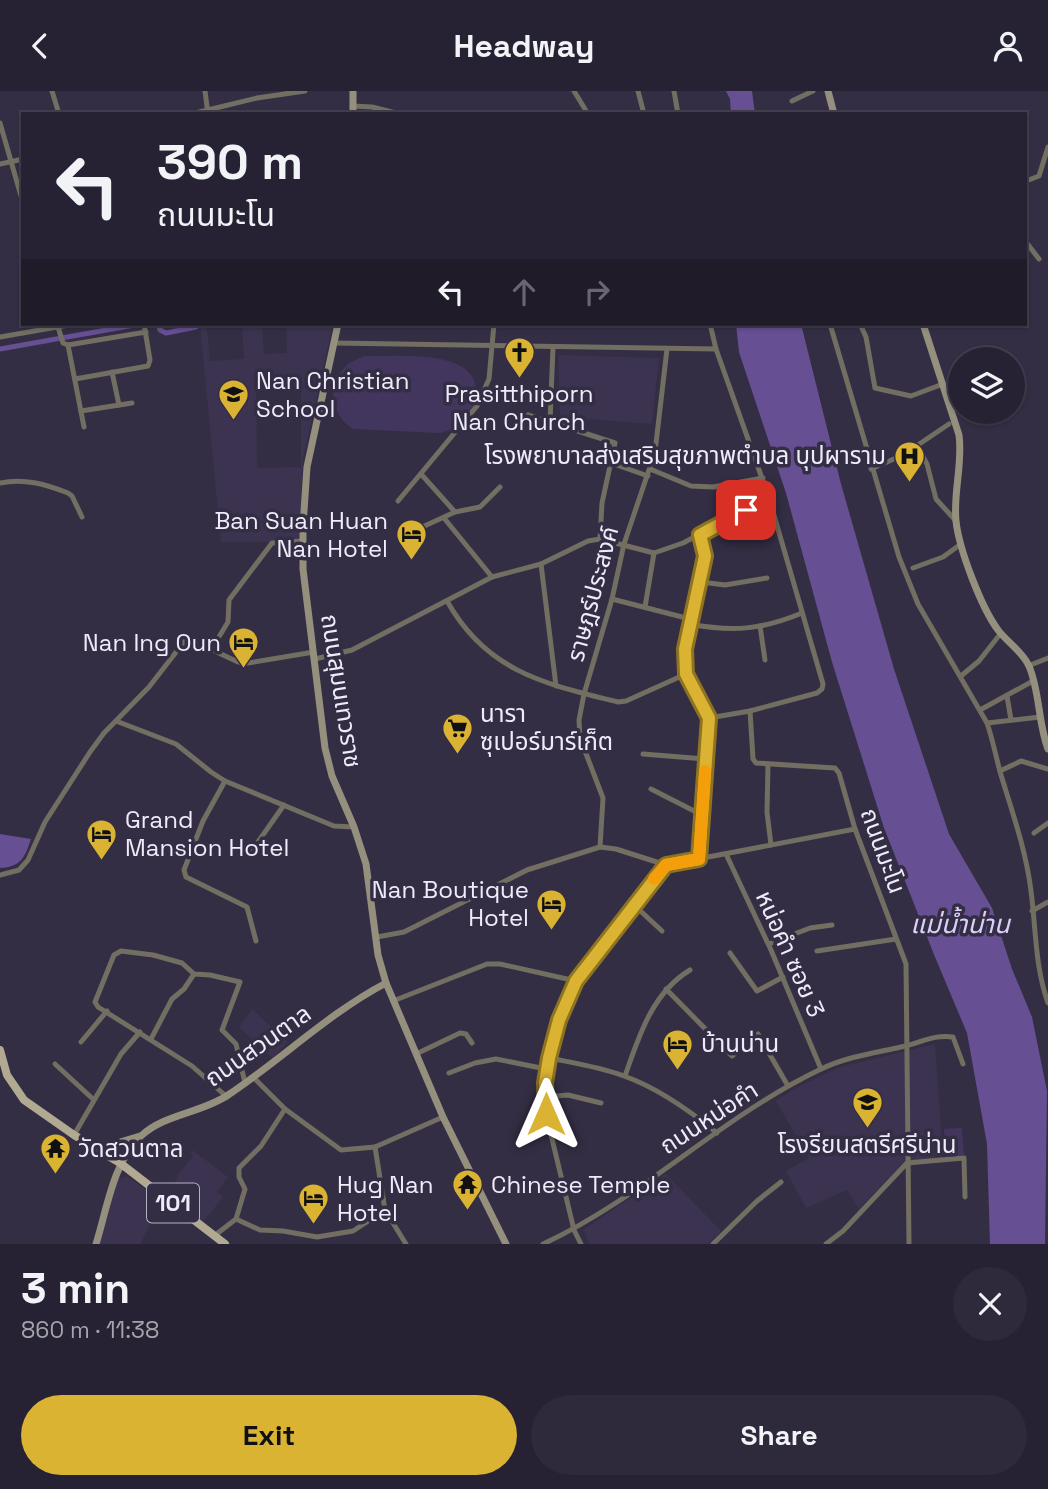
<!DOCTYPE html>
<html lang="en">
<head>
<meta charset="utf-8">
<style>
  body { margin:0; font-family:"Space Grotesk","Noto Sans Thai",sans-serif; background:#2f2a3b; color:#f1f3f6; height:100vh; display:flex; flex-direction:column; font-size:26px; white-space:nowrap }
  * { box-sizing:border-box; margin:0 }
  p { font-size:23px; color:#a4a4ac }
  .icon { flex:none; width:38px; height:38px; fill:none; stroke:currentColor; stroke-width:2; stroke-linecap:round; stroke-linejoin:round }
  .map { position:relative; height:1153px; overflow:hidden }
  .drawer { display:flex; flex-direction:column; background:#272233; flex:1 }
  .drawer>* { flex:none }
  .guide { position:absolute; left:21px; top:21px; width:1006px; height:214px; border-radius:0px; box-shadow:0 2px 5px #0004,0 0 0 2px #433f4e; background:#272233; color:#f1f3f6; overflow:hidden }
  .controls { position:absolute; left:948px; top:256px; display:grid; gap:14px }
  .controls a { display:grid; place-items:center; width:77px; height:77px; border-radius:50%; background:#272233; box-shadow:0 2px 5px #0004,0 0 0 2px #433f4e; font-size:35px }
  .pin { position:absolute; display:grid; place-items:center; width:60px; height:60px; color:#fff; margin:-30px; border-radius:14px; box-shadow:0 4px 10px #0006 }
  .me { position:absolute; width:77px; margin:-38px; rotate:0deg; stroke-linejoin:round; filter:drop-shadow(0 0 5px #0008) }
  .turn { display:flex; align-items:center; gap:24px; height:147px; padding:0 21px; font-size:32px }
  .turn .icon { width:91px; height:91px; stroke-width:2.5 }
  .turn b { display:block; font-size:49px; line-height:60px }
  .lanes { display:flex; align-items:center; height:66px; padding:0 21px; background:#0003; justify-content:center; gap:35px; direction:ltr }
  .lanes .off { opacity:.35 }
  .round { display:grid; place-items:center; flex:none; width:74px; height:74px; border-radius:37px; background:#2f2a3b }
  .summary { display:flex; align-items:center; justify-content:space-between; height:119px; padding:0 21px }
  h1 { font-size:42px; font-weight:700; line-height:52px }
  .primary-button { display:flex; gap:14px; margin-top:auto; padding:14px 21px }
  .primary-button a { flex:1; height:80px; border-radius:42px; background:#dab333; color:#111; font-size:28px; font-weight:700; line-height:80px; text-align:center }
  .primary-button a+a { background:#2f2a3b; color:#f1f3f6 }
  header { display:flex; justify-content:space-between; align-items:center; height:91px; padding:0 21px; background:#272233; font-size:32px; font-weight:700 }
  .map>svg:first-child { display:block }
</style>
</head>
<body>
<header><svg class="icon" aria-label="back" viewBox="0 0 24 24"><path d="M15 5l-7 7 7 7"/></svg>Headway<svg class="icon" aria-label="person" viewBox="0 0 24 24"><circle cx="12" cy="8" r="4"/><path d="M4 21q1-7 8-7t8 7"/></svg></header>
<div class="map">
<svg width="1048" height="1153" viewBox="0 0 1048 1153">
  <rect width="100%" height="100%" fill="#342e44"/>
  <!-- built -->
  <g fill="#3c3350" fill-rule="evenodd">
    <path d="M200,233H221L207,234L210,270L244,268L242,233H262L264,263L287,262L286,233H333L303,367L299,451H221ZM301,295V376L257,377L256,296Z"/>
    <path d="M558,264L659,267L652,333L560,326Z"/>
    <path d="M252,918L288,951L272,967L239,936Z"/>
    <path d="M935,953L943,1068L902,1073L859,1118L847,1099L806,1117L786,1080L809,1067L776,1010L794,998L840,976Z"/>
    <path d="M192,1059L228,1086L217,1101L223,1106L203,1131L169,1103L180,1081L193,1065L191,1062Z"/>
    <path d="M666,1083L721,1140L708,1153H590L583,1139Z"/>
    <path d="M126,1085L162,1110L140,1153H97L118,1088Z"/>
  </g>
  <!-- green -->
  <g fill="#43365e">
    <path d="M364,265C398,266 492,255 474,314C470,328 457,338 444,341C436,343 425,341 417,341C396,340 374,339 353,338C331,324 326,295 345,276C349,271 358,268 364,265Z"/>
    <path d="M962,1037L964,1064L946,1066L944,1038Z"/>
  </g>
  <!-- water -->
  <g fill="#664f93">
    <path d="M726,0H752L755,23H731L730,8Z"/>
    <path d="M736,233H801L841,393L894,578L949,743L992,817L1012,878L1032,926L1047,1000L1045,1153H990L987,1053L967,942L935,866L884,737L832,571L786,402L739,261Z"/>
    <path d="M0,743L31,748C25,766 21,776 0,777Z"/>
  </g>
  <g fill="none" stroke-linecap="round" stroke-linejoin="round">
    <!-- canal -->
    <g stroke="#664f93" stroke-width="5">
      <path d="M158,233L160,239L166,242L196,236"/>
      <path d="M0,258L140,233"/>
    </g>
    <!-- street -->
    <g stroke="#726e62" stroke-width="5">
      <path d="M52,0L59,23"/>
      <path d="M205,0L208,23"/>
      <path d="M574,0L588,23"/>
      <path d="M638,0L644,23"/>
      <path d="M674,0L678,23"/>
      <path d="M792,10L813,0"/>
      <path d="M352,15L372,16L400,23"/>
      <path d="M191,23L257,7L305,0"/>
      <path d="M0,32L23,112"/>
      <path d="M0,73L23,68"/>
      <path d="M1026,90L1039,85L1048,56"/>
      <path d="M1026,151L1039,168"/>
      <path d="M830,233L899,466L918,513L987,632C993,649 996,667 1001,684C1013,723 1026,760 1031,800C1036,838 1035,876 1048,912"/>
      <path d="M860,233L866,246L875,297L911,305L943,293"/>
      <path d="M58,236L63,252L68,254L146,241"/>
      <path d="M0,246L74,233"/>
      <path d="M334,252L716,258"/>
      <path d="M68,254L84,336"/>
      <path d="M112,281L119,314"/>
      <path d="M75,288L148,275L150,269L144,233"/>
      <path d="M81,320L132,312"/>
      <path d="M528,324L615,352L602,412L600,448"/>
      <path d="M550,331L553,256"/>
      <path d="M917,355L927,373L936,408L956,430"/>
      <path d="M611,372L648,385"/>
      <path d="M650,378L691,395L713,396L763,387"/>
      <path d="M871,378L903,364L949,333"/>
      <path d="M421,383L455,421"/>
      <path d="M0,392C24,387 45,393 68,402L72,405L82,426"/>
      <path d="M398,410L477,315L489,288L494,233"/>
      <path d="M444,427L492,486"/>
      <path d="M420,437L455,421L480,416L500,396"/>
      <path d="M541,473L556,595"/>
      <path d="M913,477L943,466L961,453"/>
      <path d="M701,491L725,494L767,487"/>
      <path d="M612,508L690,528"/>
      <path d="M447,510C487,581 545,593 618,611L626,610L686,583"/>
      <path d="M645,516L654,462"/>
      <path d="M689,533C733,541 761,539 802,522"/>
      <path d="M760,535L765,569"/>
      <path d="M211,559L228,531L229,509L272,452L303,450"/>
      <path d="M315,568L352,559L492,486L541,473L588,450L600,448L654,462L683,452L769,407L716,258L710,233"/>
      <path d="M1028,575L1048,567"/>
      <path d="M961,585L979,570L1001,542"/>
      <path d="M1007,605L1011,629"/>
      <path d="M980,619L1033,590"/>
      <path d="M750,620L753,668L756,672L835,677L839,682L855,738L906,873L909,1153"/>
      <path d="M709,627L750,620L817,602L822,598L823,593L769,407"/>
      <path d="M116,630L176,653L211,681L225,690L334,735L354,736"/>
      <path d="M987,632L1040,626"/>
      <path d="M643,663L705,668"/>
      <path d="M768,673L767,721L771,754"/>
      <path d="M1000,680L1021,670L1048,678"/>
      <path d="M225,690L203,730L184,779L186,786L247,816L256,850"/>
      <path d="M651,698L702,724"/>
      <path d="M1034,742L1048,732"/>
      <path d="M600,756L603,707L580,647L579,629L584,603L612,508L624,453L655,361L667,258"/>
      <path d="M253,758L284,714"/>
      <path d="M726,763L771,859L821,978"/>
      <path d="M699,768L709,627L686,583L685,558L705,465L700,444"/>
      <path d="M0,784L19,779L28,769L45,731L90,661L104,642L149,596L187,547L238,571L248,572L314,561"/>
      <path d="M634,814L662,840"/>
      <path d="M1032,820L1048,811"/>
      <path d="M377,846L404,841L527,779L600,756L616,758L666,774L855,738"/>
      <path d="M769,853L810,837L832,834"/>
      <path d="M817,860L896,848"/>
      <path d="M730,862L757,900L783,886"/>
      <path d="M666,898L732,965L758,943L788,995"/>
      <path d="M393,910L487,873H500L576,890"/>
      <path d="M151,948L172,908L184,898L194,883"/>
      <path d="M81,951L107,920"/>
      <path d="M416,963L460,942L466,943L472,952"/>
      <path d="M549,967C574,972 600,976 624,985C658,997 689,1019 717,1042"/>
      <path d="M55,973L94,1009"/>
      <path d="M449,982L475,972L496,968L546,978"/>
      <path d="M625,985C639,945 652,902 690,879"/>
      <path d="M253,986L285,1018L341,1059L375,1056L385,1119L406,1153"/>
      <path d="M227,1006L192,975L98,916L95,911L114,864L121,860L153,864L182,872L194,883L210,884L240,891L222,939L236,953L245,992"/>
      <path d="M545,1006L568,1004L601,1012"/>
      <path d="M74,1044L121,963L140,941"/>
      <path d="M375,1056L443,1026"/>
      <path d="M236,1128L245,1098L239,1086V1077L261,1055L285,1018"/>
      <path d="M214,1145L236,1128L260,1139L283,1140L317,1146L353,1140L385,1119"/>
      <path d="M543,1153C642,1107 721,1026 819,979C845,966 874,962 901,956C920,952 934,943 953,946L963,973"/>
      <path d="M581,1153L574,1139L546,1023L545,992L549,967L559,929L576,890L666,774"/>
      <path d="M713,1153L757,1110L781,1091"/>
      <path d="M826,1153L843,1140L907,1072L964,1067L965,1106"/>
    </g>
    <!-- secondary -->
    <g stroke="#958f7d" stroke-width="7">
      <path d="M828,0L834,23"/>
      <path d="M353,23V0"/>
      <path d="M338,233L307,376L303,435V478L325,657L332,685L354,736L366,773L378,864L386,892L443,1026L506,1153"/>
      <path d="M923,233L959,344C963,373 953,401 956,430C959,458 981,516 998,539C1007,551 1022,560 1029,575C1040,601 1038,632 1048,658"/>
      <path d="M97,1058L140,1045"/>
      <path d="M96,1153C107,1118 113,1071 141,1045C164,1023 202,1022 228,1004C282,968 329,922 386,892"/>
    </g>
    <!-- primary -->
    <path stroke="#b1a991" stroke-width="8" d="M0,959L7,984L24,1009L74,1044L120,1072L225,1153"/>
  </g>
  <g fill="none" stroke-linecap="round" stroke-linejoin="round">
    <defs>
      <path id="route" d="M546,1023L545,992L549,967L559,929L576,890L666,774L699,768L709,627L686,583L685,558L705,465L700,444L746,419"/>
    </defs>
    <!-- route casing -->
    <use href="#route" stroke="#8e7421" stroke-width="18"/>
    <!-- route -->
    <use href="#route" stroke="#dab333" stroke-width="12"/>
    <!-- slow -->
    <path stroke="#f59e0b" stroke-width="12" d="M654,788L666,774L699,768L705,680"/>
  </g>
  <!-- icons -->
  <defs>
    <symbol id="church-pin" viewBox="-11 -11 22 30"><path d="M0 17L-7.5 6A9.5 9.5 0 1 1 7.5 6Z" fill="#dab333" stroke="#342e44"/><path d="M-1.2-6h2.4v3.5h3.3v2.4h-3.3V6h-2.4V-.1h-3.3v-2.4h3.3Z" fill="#111"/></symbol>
    <symbol id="school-pin" viewBox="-11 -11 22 30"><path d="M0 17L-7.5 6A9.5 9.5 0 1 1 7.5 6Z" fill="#dab333" stroke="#342e44"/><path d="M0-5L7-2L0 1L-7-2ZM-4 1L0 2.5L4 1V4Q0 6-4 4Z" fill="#111"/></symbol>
    <symbol id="hospital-pin" viewBox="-11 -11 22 30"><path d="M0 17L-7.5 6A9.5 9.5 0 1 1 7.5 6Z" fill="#dab333" stroke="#342e44"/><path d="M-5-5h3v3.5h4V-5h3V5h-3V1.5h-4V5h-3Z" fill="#111"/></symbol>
    <symbol id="hotel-pin" viewBox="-11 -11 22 30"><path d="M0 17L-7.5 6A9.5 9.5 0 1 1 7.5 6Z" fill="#dab333" stroke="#342e44"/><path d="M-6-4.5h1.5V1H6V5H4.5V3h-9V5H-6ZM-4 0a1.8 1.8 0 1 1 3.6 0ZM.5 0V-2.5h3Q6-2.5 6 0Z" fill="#111"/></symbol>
    <symbol id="supermarket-pin" viewBox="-11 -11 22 30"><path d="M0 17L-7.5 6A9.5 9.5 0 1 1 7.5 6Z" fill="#dab333" stroke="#342e44"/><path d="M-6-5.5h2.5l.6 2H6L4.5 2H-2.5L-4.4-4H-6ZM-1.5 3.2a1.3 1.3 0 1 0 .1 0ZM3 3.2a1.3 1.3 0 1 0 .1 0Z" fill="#111"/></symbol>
    <symbol id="temple-pin" viewBox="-11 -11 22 30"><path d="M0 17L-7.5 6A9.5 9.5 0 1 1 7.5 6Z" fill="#dab333" stroke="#342e44"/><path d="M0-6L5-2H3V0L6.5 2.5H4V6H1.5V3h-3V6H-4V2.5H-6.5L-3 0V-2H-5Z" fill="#111"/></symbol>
  </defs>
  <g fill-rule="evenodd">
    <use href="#church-pin" x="502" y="244" width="35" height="47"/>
    <use href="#school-pin" x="216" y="286" width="35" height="47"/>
    <use href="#hospital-pin" x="892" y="348" width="35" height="47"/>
    <use href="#hotel-pin" x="394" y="426" width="35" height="47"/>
    <use href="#hotel-pin" x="226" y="534" width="35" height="47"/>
    <use href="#supermarket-pin" x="440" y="620" width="35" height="47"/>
    <use href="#hotel-pin" x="84" y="726" width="35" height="47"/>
    <use href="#hotel-pin" x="534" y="796" width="35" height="47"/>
    <use href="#hotel-pin" x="660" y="936" width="35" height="47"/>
    <use href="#school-pin" x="850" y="994" width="35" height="47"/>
    <use href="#temple-pin" x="38" y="1040" width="35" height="47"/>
    <use href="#temple-pin" x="450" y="1076" width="35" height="47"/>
    <use href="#hotel-pin" x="296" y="1090" width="35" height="47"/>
  </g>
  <g text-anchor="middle" stroke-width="7" stroke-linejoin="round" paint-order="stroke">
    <!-- shield labels -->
    <rect fill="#342e44" stroke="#b7b2c3" stroke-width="2" x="147" y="1092.5" width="52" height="39" rx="5"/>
    <g font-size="23" font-weight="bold" fill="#efebfa">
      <text x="173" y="1120">101</text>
    </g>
    <!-- poi labels -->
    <g font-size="24" fill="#efebfa" stroke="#342e44" text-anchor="start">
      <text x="256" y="298">Nan Christian<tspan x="256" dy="28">School</tspan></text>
      <text x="519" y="311" text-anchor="middle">Prasitthiporn<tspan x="519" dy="28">Nan Church</tspan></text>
      <text x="886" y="373" text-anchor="end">โรงพยาบาลส่งเสริมสุขภาพตำบล บุปผาราม</text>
      <text x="388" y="438" text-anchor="end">Ban Suan Huan<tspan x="388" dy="28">Nan Hotel</tspan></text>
      <text x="221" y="560" text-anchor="end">Nan Ing Oun</text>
      <text x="480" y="631">นารา<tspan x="480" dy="28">ซุเปอร์มาร์เก็ต</tspan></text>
      <text x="125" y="737">Grand<tspan x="125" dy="28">Mansion Hotel</tspan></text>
      <text x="529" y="807" text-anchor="end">Nan Boutique<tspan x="529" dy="28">Hotel</tspan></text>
      <text x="701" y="961">บ้านน่าน</text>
      <text x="867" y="1062" text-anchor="middle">โรงรียนสตรีศรีน่าน</text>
      <text x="78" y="1066">วัดสวนตาล</text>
      <text x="337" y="1102">Hug Nan<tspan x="337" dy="28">Hotel</tspan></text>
      <text x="491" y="1102">Chinese Temple</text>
    </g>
    <!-- street labels -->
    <g font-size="24" fill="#efebfa" stroke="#342e44">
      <text transform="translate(593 503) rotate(-75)" y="8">ราษฎร์ประสงค์</text>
      <text transform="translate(341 600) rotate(81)" y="8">ถนนสุมนเทวราช</text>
      <text transform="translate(883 760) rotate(70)" y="8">ถนนมะโน</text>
      <text transform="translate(790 863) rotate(66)" y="8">หน่อคำ ซอย 3</text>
      <text transform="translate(258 955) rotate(-35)" y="8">ถนนสวนตาล</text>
      <text transform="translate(709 1027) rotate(-33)" y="8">ถนนหน่อคำ</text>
    </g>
    <!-- water labels -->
    <g font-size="26" font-style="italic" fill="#dacff7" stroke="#342e44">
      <text x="960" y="842">แม่น้ำน่าน</text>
    </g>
  </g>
</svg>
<div class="controls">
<a><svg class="icon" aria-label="layers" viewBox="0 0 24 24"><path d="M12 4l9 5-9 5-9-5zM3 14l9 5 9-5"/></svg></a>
</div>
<div class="pin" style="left:746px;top:419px;background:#d93025"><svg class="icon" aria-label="arrive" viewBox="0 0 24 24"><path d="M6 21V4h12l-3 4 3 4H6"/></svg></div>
<svg class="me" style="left:546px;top:1023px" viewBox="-20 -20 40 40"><path d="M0-17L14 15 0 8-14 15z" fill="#dab333" stroke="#fff" stroke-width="4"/></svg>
<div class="guide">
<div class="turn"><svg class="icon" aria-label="left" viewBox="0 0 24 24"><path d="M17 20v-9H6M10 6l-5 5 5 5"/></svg><div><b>390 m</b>ถนนมะโน</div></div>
<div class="lanes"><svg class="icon" aria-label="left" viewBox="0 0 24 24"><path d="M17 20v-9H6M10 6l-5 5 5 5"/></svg><svg class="icon off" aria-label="ahead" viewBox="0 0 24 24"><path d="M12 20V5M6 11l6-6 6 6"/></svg><svg class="icon off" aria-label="right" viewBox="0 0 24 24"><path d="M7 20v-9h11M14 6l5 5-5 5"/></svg></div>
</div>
</div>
<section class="drawer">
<div class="summary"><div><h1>3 min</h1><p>860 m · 11:38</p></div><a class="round"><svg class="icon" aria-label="close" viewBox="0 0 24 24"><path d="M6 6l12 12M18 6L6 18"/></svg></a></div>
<div class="primary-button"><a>Exit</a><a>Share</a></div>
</section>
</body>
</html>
